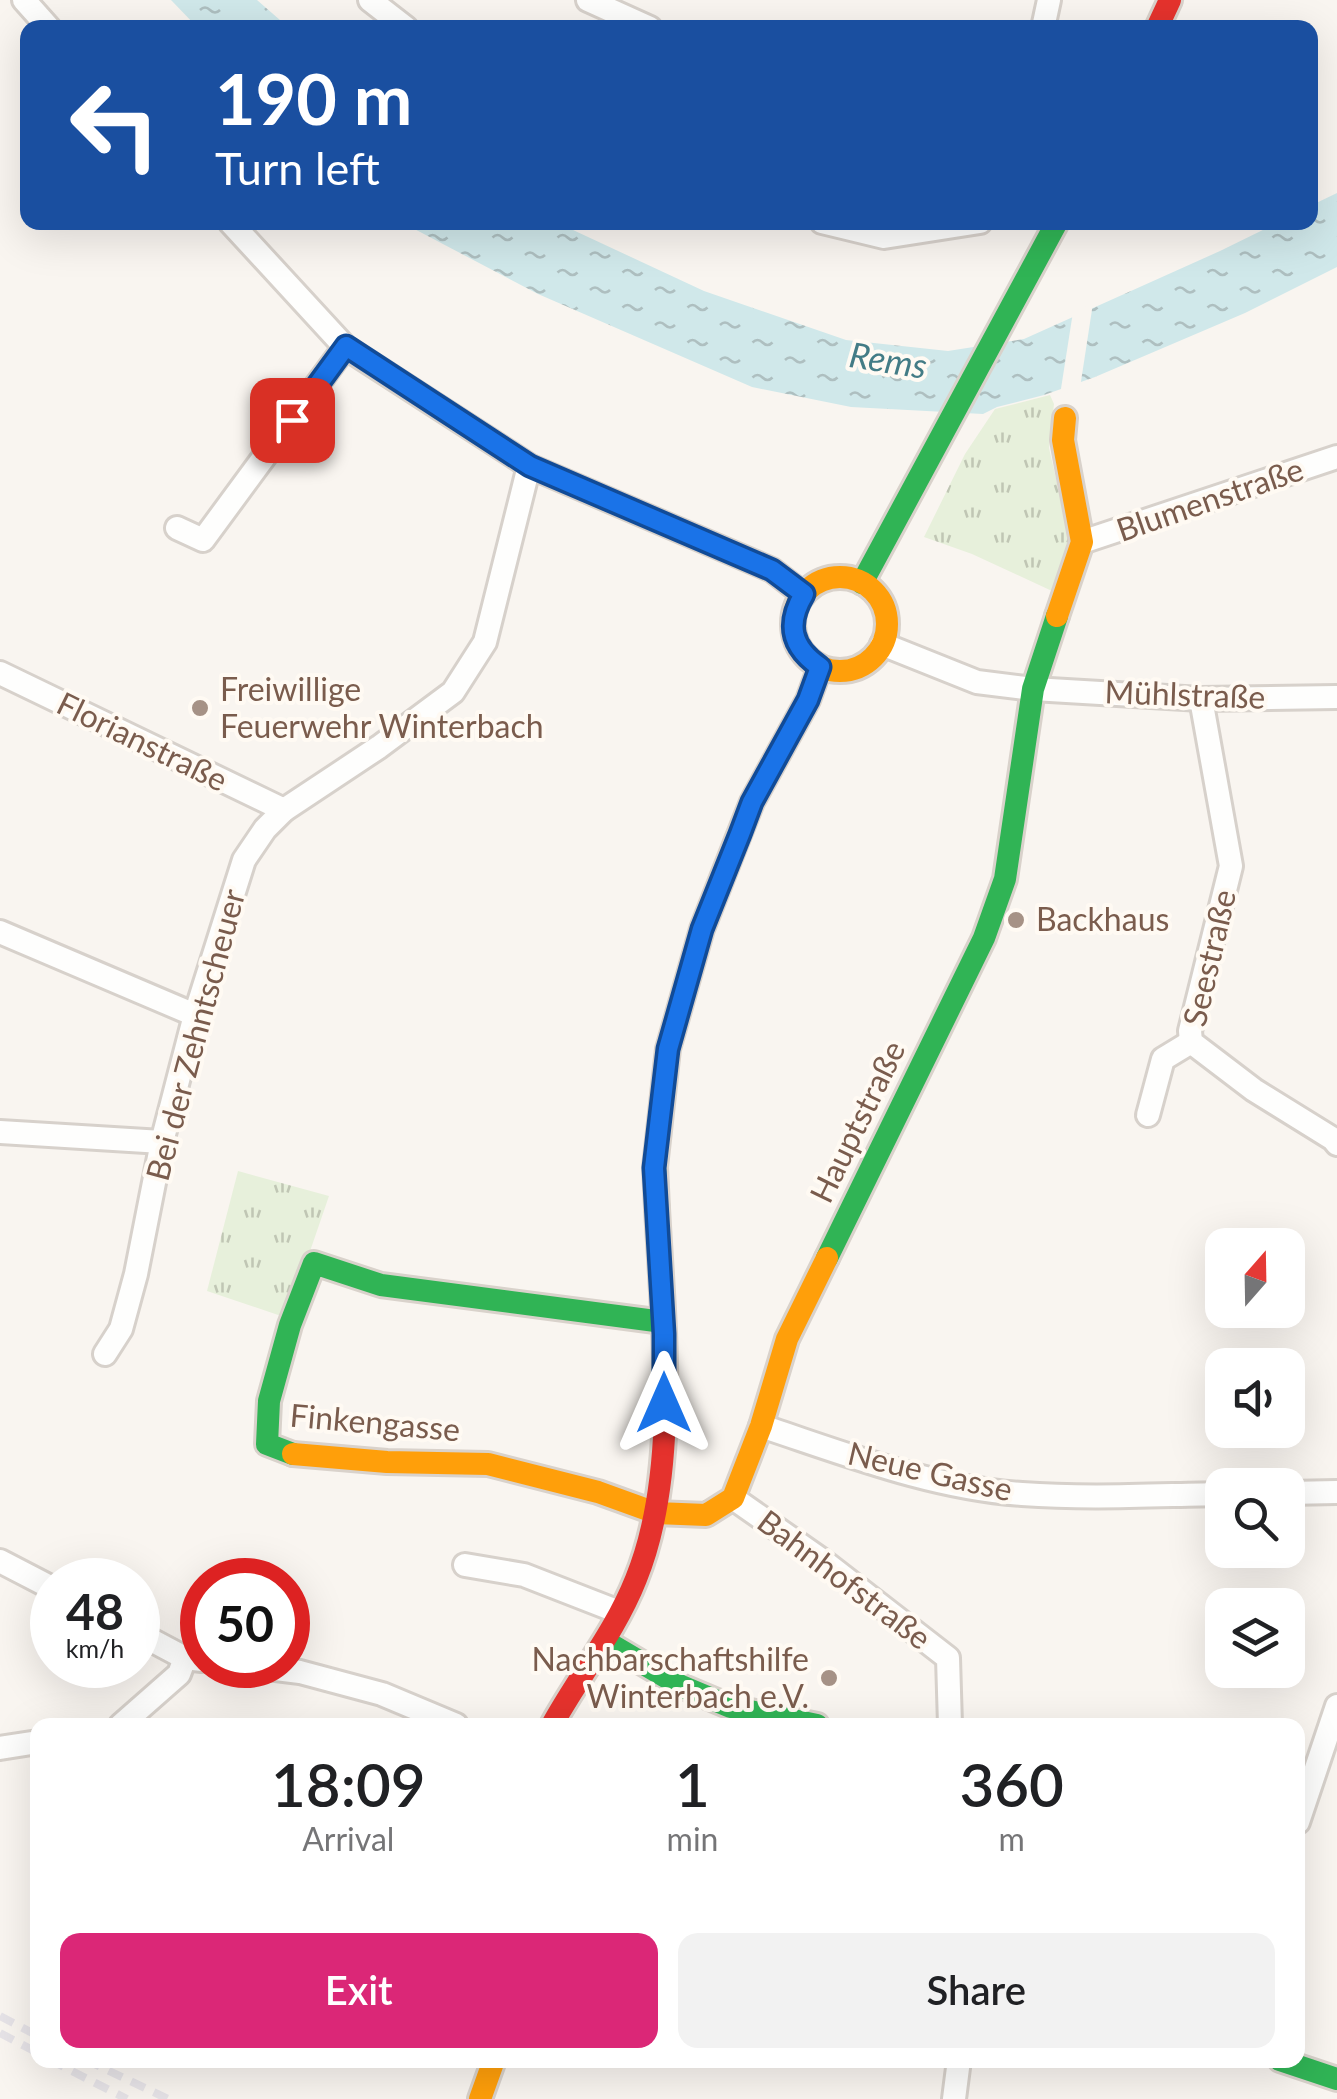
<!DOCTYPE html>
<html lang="en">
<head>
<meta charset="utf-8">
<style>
  body { margin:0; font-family:Lato,sans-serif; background:#f2f2f2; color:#202124; height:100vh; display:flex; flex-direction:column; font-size:38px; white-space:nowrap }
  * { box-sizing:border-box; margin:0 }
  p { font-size:32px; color:#757577 }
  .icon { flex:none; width:55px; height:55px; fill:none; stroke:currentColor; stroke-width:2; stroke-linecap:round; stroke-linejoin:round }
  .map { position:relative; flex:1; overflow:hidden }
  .panel { position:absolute; left:30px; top:1718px; width:1275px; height:350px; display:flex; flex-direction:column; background:#fff; border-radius:20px; box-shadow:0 10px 40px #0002 }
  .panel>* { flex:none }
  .guide { position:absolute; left:20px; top:20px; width:1298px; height:210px; border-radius:20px; box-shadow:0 10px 40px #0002; background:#1a4fa0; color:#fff; overflow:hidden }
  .needle { width:65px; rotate:20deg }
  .fabs { position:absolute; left:1205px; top:1228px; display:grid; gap:20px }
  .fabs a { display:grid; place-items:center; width:100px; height:100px; border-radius:20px; background:#fff; box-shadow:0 10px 40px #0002; font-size:50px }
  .speed { position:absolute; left:30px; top:1558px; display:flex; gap:20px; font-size:50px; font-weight:700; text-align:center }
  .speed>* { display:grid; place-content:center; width:130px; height:130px; border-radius:50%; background:#fff; box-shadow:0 10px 40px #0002; line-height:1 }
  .speed small { font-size:25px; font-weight:400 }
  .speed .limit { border:15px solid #d22; background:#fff; color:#111 }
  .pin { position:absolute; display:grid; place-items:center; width:85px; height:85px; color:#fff; margin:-42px; border-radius:20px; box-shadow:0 5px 15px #0006 }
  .me { position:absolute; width:110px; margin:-55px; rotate:0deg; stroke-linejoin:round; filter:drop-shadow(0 0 8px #0008) }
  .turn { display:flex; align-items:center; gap:35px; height:210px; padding:0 30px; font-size:45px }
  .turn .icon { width:130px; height:130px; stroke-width:2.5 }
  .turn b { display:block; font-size:70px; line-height:85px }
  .eta { display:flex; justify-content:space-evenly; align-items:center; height:170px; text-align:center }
  .eta b { font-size:60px; font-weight:600; line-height:70px }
  .cta { display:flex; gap:20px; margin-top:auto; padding:20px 30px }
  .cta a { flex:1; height:115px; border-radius:20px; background:#db2777; color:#fff; font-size:40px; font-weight:600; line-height:115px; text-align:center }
  .cta a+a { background:#f2f2f2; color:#202124 }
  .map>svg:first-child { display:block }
</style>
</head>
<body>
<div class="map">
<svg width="1337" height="2099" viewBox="0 0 1337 2099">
  <defs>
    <pattern id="grass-tufts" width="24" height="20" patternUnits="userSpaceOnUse" patternTransform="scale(2.5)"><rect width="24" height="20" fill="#e7f0db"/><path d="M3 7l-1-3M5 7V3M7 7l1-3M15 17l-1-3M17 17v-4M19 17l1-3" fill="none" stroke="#c0c6b4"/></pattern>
    <pattern id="water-ripples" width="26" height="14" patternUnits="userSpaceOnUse" patternTransform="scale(2.5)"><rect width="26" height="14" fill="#d0e8ea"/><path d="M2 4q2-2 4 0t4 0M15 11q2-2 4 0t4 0" fill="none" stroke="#aebfc0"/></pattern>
  </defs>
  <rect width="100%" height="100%" fill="#f9f5f0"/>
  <!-- grass -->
  <g fill="url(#grass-tufts)">
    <path d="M1050,395L1054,404L1049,448L1072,548L1052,591L972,554L924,537L965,454L995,409Z"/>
    <path d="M238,1171L329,1196L287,1318L207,1291Z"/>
  </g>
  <!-- water -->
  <g fill="url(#water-ripples)">
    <path d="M171,0H257L288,27H197Z"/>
    <path d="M1337,193V267L1245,313L1095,377L1044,395L997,407L983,414L851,407L752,387L538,294L403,223H558L704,291L846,340L948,351L1024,339L1220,251L1277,223L1310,222V206Z"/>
  </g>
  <!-- pier -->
  <path fill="#f9f5f0" d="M1093,303L1080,388L1060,395L1073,312Z"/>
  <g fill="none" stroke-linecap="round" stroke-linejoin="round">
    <defs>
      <g id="street">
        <path d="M24,0L49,28"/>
        <path d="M370,0L406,28"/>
        <path d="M588,0L650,28"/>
        <path d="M1043,28L1049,0"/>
        <path d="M230,222L345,347L514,456L529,466L772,570L803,594"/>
        <path d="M822,222L884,237L980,222"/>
        <path d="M177,528L203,540L345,347"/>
        <path d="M1082,542L1337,457"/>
        <path d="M882,644L977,682L1033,689L1201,699L1337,697"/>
        <path d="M0,673L284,810"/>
        <path d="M1201,699L1231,866L1190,1031L1191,1042L1254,1090L1333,1139L1337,1144"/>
        <path d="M0,932L195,1015"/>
        <path d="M1148,1115L1163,1059L1191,1042"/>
        <path d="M0,1132L162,1142"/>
        <path d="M105,1354L121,1329L136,1274L162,1142L195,1015L244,860L265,829L284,810L379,747L453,692L485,642L529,466"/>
        <path d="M761,1426C846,1454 932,1488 1022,1494C1089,1499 1156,1495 1222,1494"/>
        <path d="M1288,1493L1337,1492"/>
        <path d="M733,1498L823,1561L948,1658L950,1725"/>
        <path d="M0,1561L52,1588"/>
        <path d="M465,1565L524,1575L619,1612"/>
        <path d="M138,1633L185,1658L202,1660"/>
        <path d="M242,1665L300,1672L382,1694L456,1725"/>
        <path d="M121,1725L179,1674L185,1658"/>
        <path d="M0,1748L38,1742"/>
        <path d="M1298,1822L1337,1706"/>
        <path d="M954,2099L959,2060"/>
      </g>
      <g id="fast">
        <path d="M862,583L1057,222"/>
        <path d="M657,1208L655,1167L668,1049L702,929L752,802L808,700L820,667"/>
        <path d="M827,1258L984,938L1005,879L1033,689L1057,616"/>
        <path d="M293,1454L267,1444L269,1401L290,1325L314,1263L381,1285L663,1322"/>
        <path d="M605,1641L681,1686L731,1707L817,1725"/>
        <path d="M1280,2060L1337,2079"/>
      </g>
      <g id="slow">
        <circle cx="840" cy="624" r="47"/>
        <path d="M1057,616L1082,542L1063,440L1065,418"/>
        <path d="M293,1454L387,1462L488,1464L598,1492L656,1513L706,1515L733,1498L761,1426L787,1339L827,1258"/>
        <path d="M480,2099L494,2060"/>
      </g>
      <g id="jam">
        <path d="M1157,28L1170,0"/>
        <path d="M552,1725C579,1676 615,1632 636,1579C680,1471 663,1323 657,1208"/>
      </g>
    </defs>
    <!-- street casing -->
    <use href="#street" stroke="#d7d1cb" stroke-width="28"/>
    <!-- fast casing -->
    <use href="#fast" stroke="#d9d2cb" stroke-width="28"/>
    <!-- slow casing -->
    <use href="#slow" stroke="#d9d2cb" stroke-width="28"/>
    <!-- jam casing -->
    <use href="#jam" stroke="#d9d2cb" stroke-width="28"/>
    <!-- street -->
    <use href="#street" stroke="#fefefd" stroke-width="22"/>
    <!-- fast -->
    <use href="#fast" stroke="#30b455" stroke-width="22"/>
    <!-- slow -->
    <use href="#slow" stroke="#ff9f0a" stroke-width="22"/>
    <!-- jam -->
    <use href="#jam" stroke="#e5322d" stroke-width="22"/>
    <!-- rail -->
    <g stroke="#e6e3e7" stroke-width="8" stroke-dasharray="15 10" stroke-linecap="butt">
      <path d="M0,2016L38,2036"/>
      <path d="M0,2033L38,2053"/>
      <path d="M50,2060L127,2099"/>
      <path d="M86,2060L168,2099"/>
    </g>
  </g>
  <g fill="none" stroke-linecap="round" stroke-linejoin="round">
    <defs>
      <path id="route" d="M292,420L346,346L530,466L772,570L804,594C786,624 791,647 820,667L808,700L752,802L740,834L702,929L668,1049L654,1168L664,1334V1403"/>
    </defs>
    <!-- route casing -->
    <use href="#route" stroke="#114b97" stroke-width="25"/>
    <!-- route -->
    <use href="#route" stroke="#1a73e8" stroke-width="18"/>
  </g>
  <!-- markers -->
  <g fill="#a69286" stroke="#fffaf3" stroke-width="4">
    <circle cx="200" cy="708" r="10"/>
    <circle cx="1016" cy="920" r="10"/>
    <circle cx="829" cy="1678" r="10"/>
  </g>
  <g text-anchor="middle" stroke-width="8" stroke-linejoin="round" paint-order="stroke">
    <!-- street labels -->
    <g font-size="32" fill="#7a5c4d" stroke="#fffaf3">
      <text transform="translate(1210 500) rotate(-19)" y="11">Blumenstraße</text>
      <text transform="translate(1185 695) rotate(2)" y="11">Mühlstraße</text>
      <text transform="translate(142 742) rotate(26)" y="11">Florianstraße</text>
      <text transform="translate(1210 958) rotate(-77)" y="11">Seestraße</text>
      <text transform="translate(196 1035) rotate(-75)" y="11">Bei der Zehntscheuer</text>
      <text transform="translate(858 1122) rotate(-64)" y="11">Hauptstraße</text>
      <text transform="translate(375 1423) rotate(5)" y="11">Finkengasse</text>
      <text transform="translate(930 1472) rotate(13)" y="11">Neue Gasse</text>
      <text transform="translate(844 1580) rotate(37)" y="11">Bahnhofstraße</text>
    </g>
    <!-- poi labels -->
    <g font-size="32" fill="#7a5c4d" stroke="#fffaf3" text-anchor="start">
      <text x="220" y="701">Freiwillige<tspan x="220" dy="37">Feuerwehr Winterbach</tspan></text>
      <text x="1036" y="931">Backhaus</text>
      <text x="809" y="1671" text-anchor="end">Nachbarschaftshilfe<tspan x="809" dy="37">Winterbach e.V.</tspan></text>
    </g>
    <!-- water labels -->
    <g font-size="35" font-style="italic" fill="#437c86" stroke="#fffaf3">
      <text transform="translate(888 361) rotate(9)" y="12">Rems</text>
    </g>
  </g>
</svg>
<div class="fabs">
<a><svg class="needle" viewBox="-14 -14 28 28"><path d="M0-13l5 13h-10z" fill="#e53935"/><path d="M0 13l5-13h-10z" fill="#757577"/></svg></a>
<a><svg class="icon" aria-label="sound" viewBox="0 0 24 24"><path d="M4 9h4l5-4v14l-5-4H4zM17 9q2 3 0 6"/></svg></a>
<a><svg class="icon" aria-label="search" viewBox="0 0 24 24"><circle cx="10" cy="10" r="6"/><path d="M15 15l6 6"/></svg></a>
<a><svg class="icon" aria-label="layers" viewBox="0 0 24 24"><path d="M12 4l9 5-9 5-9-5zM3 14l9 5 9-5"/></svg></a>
</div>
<div class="speed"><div>48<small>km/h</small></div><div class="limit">50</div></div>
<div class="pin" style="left:292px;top:420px;background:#d93025"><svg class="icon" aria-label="arrive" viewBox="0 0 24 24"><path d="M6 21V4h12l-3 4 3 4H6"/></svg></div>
<svg class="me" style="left:664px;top:1403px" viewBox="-20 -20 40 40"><path d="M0-17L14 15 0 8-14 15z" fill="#1a73e8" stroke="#fff" stroke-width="4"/></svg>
<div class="guide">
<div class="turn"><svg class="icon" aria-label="left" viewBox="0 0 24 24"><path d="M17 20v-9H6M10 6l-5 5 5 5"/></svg><div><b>190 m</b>Turn left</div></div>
</div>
<section class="panel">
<div class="eta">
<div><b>18:09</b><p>Arrival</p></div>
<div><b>1</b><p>min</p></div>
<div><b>360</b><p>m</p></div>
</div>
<div class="cta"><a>Exit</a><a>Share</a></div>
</section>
</div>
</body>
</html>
